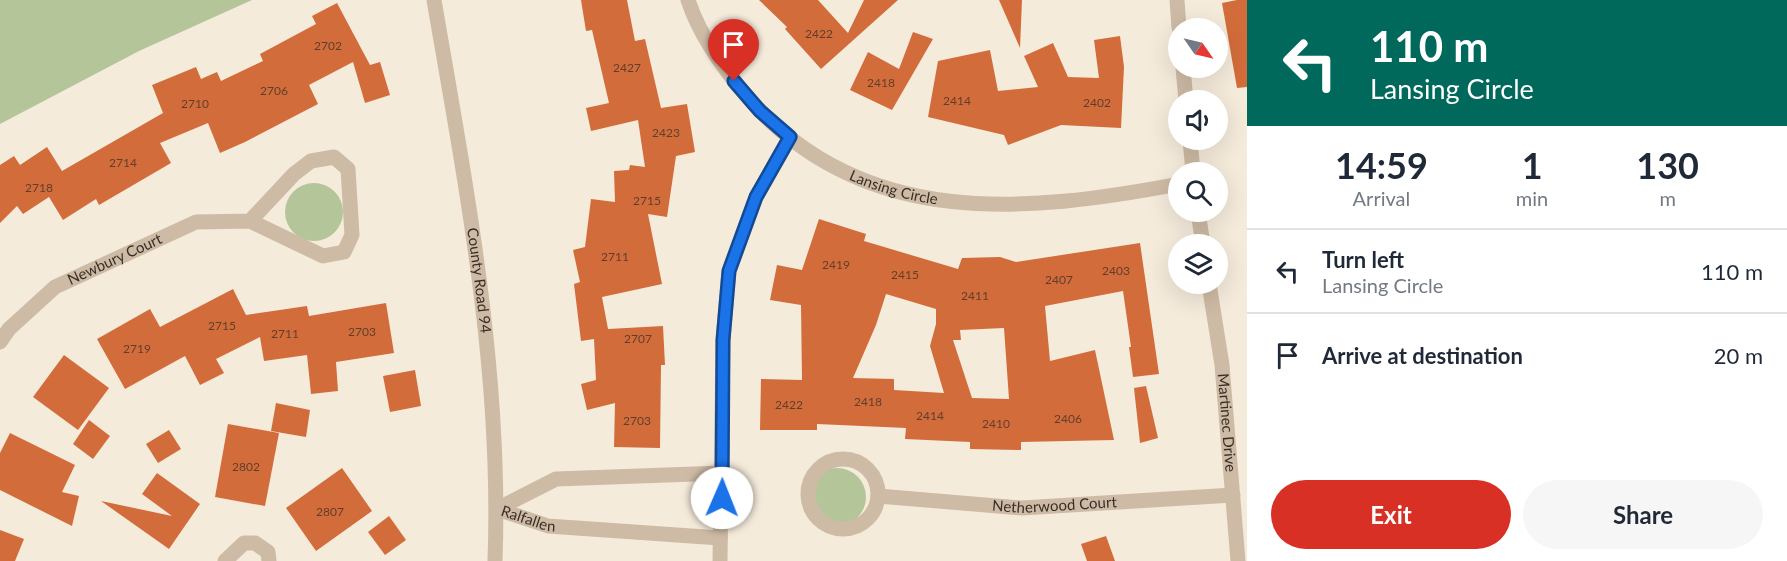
<!DOCTYPE html>
<html lang="en">
<head>
<meta charset="utf-8">
<style>
  body { margin:0; font-family:Lato,sans-serif; background:#f6f6f7; color:#1f2937; height:100vh; display:flex; flex-direction:column; font-size:22px; white-space:nowrap }
  * { box-sizing:border-box; margin:0 }
  p { font-size:20px; color:#747a83 }
  .icon { flex:none; width:33px; height:33px; fill:none; stroke:currentColor; stroke-width:2; stroke-linecap:round; stroke-linejoin:round }
  .map { position:relative; flex:1; overflow:hidden }
  .side { display:flex; flex-direction:column; background:#fff; width:540px }
  .side>* { flex:none }
  .guide { background:#00695c; color:#fff; overflow:hidden }
  .needle { width:39px; rotate:124deg }
  .buttons { position:absolute; left:1168px; top:18px; display:grid; gap:12px }
  .buttons a { display:grid; place-items:center; width:60px; height:60px; border-radius:50%; background:#fff; box-shadow:0 6px 24px #0002; font-size:30px }
  .pin { position:absolute; display:grid; place-items:center; width:51px; height:51px; color:#fff; margin:-62px -26px; border-radius:50% 50% 50% 0; rotate:-45deg; box-shadow:0 0 6px #0007 }
  .pin .icon { rotate:45deg }
  .me { position:absolute; width:66px; margin:-33px; rotate:1deg; stroke-linejoin:round; filter:drop-shadow(0 0 4px #0008) }
  .turn { display:flex; align-items:center; gap:21px; height:126px; padding:0 24px; font-size:27px }
  .turn .icon { width:78px; height:78px; stroke-width:2.5 }
  .turn b { display:block; font-size:42px; line-height:51px }
  .eta { display:flex; justify-content:space-evenly; align-items:center; height:102px; text-align:center }
  .eta b { font-size:36px; font-weight:700; line-height:42px }
  .action { display:flex; gap:12px; margin-top:auto; padding:12px 24px }
  .action a { flex:1; height:69px; border-radius:36px; background:#d93025; color:#fff; font-size:24px; font-weight:700; line-height:69px; text-align:center }
  .action a+a { background:#f6f6f7; color:#1f2937 }
  ul { padding:0; list-style:none }
  li { display:flex; align-items:center; gap:18px; height:84px; padding:0 24px; border-top:2px solid #e0e1e3 }
  li div { flex:1 }
  li b { display:block; font-size:22px }
  li em { font-style:normal }
  main { display:flex; flex:1; min-height:0 }
  .map>svg:first-child { display:block }
</style>
</head>
<body>
<main>
<div class="map">
<svg width="1247" height="561" viewBox="0 0 1247 561">
  <rect width="100%" height="100%" fill="#f5ebdb"/>
  <!-- green -->
  <g fill="#b3c599">
    <path d="M0,0H252L139,51L0,124Z"/>
    <circle cx="314" cy="212" r="29"/>
    <circle cx="837" cy="497" r="29"/>
  </g>
  <!-- building -->
  <g fill="#d36c3b" fill-rule="evenodd">
    <path d="M581,0H627L635,41L645,39L661,108L687,104L695,152L676,156L667,217L648,214L662,284L602,297L608,329L663,326L665,365H661L660,448L614,447L615,403L587,410L581,384L596,380L594,339L581,341L574,284L580,282L573,250L585,247L591,199L615,202L614,171L629,170L630,165L645,167L638,120L591,131L586,108L609,103L592,30L586,31Z"/>
    <path d="M759,0H818L848,33L864,0H898L821,69L785,29L787,27Z"/>
    <path d="M999,0H1022L1020,48Z"/>
    <path d="M1237,0H1247V87L1237,88L1222,3Z"/>
    <path d="M337,3L370,65L380,62L390,95L365,103L353,62L309,85L318,104L245,142L220,153L208,123L160,143L171,163L99,205L96,199L63,220L49,197L23,214L17,206L0,223V165L14,156L20,165L47,147L62,171L163,113L152,85L196,67L201,79L217,72L221,81L263,61L260,54L316,24L312,16Z"/>
    <path d="M913,32L933,39L892,110L850,90L868,52L899,69Z"/>
    <path d="M1120,36L1124,67L1121,128L1061,125L1008,145L1004,135L928,117L938,61L990,50L998,91L1038,87L1024,56L1053,43L1068,77L1099,78L1094,40Z"/>
    <path d="M819,219L866,234L864,241L958,269L962,258L1000,257L1016,262L1140,243L1159,374L1133,377L1129,347H1131L1123,291L1045,306L1050,361L1095,350L1114,440L1021,442V450L970,449V442L905,439L906,428L817,424V430H760L761,379L802,380L801,305L770,300L777,265L802,270ZM886,294L936,309V324L930,346L944,393L894,390V379L853,378L876,325ZM1004,328L1009,399L972,398L953,340H961L960,330Z"/>
    <path d="M233,289L246,315L307,306L309,316L386,303L394,353L336,362L338,391L311,394L307,355L264,361L260,337L216,359L224,373L200,385L185,356L125,389L97,339L150,309L160,327Z"/>
    <path d="M64,355L109,388L78,430L33,397Z"/>
    <path d="M415,370L421,406L390,412L383,376Z"/>
    <path d="M1146,386L1158,438L1140,443L1134,388Z"/>
    <path d="M276,403L310,410L306,437L271,431Z"/>
    <path d="M89,420L110,436L93,459L73,444Z"/>
    <path d="M228,424L279,433L265,506L215,497Z"/>
    <path d="M169,430L181,449L158,463L146,444Z"/>
    <path d="M10,433L75,465L62,492L79,496L72,526L0,490V453Z"/>
    <path d="M342,468L372,511L316,551L286,508Z"/>
    <path d="M157,473L200,504L169,549L101,501L172,516L142,494Z"/>
    <path d="M389,516L406,540L385,555L368,532Z"/>
    <path d="M0,530L24,539L15,561H0Z"/>
    <path d="M1106,536L1115,561H1087L1081,544Z"/>
  </g>
  <g fill="none" stroke-linecap="round" stroke-linejoin="round">
    <!-- minor -->
    <g stroke="#cebba5" stroke-width="15">
      <path id="s1" d="M434,0C466,187 502,370 495,561"/>
      <path id="s2" d="M688,0C700,37 725,71 750,100C864,229 1026,213 1179,184"/>
      <path d="M1177,0L1179,28"/>
      <path d="M1183,68L1186,100"/>
      <path d="M1190,140L1193,172"/>
      <path d="M1198,212L1203,244"/>
      <path id="s3" d="M1209,284L1222,365L1238,561"/>
      <path id="s4" d="M0,342L9,329L55,287L196,222L250,221L323,256L344,252L352,235L348,169L334,157L311,161L294,174L250,221"/>
      <circle cx="843" cy="494" r="35"/>
      <path id="s5" d="M878,496L1022,508L1233,495"/>
      <path d="M497,509L556,479L722,473"/>
      <path id="s6" d="M497,509L548,526L720,538"/>
      <path d="M225,561L244,543H255L268,552L269,561"/>
      <path d="M720,561L723,340L729,271L756,197L790,137"/>
    </g>
  </g>
  <g fill="none" stroke-linecap="round" stroke-linejoin="round">
    <defs>
      <path id="route" d="M722,498L723,340L729,271L756,197L790,137L760,111L734,81"/>
    </defs>
    <!-- route casing -->
    <use href="#route" stroke="#114b97" stroke-width="15"/>
    <!-- route -->
    <use href="#route" stroke="#1a73e8" stroke-width="10"/>
  </g>
  <g text-anchor="middle" stroke-width="6" stroke-linejoin="round" paint-order="stroke">
    <!-- number labels -->
    <g font-size="12" fill="#603e2c">
      <text x="819" y="38">2422</text>
      <text x="328" y="50">2702</text>
      <text x="627" y="72">2427</text>
      <text x="881" y="87">2418</text>
      <text x="274" y="95">2706</text>
      <text x="957" y="105">2414</text>
      <text x="1097" y="107">2402</text>
      <text x="195" y="108">2710</text>
      <text x="666" y="137">2423</text>
      <text x="123" y="167">2714</text>
      <text x="39" y="192">2718</text>
      <text x="647" y="205">2715</text>
      <text x="615" y="261">2711</text>
      <text x="836" y="269">2419</text>
      <text x="1116" y="275">2403</text>
      <text x="905" y="279">2415</text>
      <text x="1059" y="284">2407</text>
      <text x="975" y="300">2411</text>
      <text x="222" y="330">2715</text>
      <text x="362" y="336">2703</text>
      <text x="285" y="338">2711</text>
      <text x="638" y="343">2707</text>
      <text x="137" y="353">2719</text>
      <text x="868" y="406">2418</text>
      <text x="789" y="409">2422</text>
      <text x="930" y="420">2414</text>
      <text x="1068" y="423">2406</text>
      <text x="637" y="425">2703</text>
      <text x="996" y="428">2410</text>
      <text x="246" y="471">2802</text>
      <text x="330" y="516">2807</text>
    </g>
    <!-- street labels -->
    <g font-size="15" fill="#392e27" stroke="#fbf4e8">
      <text dy="5" stroke="none"><textPath href="#s2" startOffset="290">Lansing Circle</textPath></text>
      <text dy="5" stroke="none"><textPath href="#s4" startOffset="144">Newbury Court</textPath></text>
      <text dy="5" stroke="none"><textPath href="#s1" startOffset="284">County Road 94</textPath></text>
      <text dy="5" stroke="none"><textPath href="#s3" startOffset="140">Martinec Drive</textPath></text>
      <text dy="5" stroke="none"><textPath href="#s5" startOffset="177">Netherwood Court</textPath></text>
      <text dy="5" stroke="none"><textPath href="#s6" startOffset="33">Ralfallen</textPath></text>
    </g>
  </g>
</svg>
<div class="buttons">
<a><svg class="needle" viewBox="-14 -14 28 28"><path d="M0-13l5 13h-10z" fill="#e53935"/><path d="M0 13l5-13h-10z" fill="#747a83"/></svg></a>
<a><svg class="icon" aria-label="sound" viewBox="0 0 24 24"><path d="M4 9h4l5-4v14l-5-4H4zM17 9q2 3 0 6"/></svg></a>
<a><svg class="icon" aria-label="search" viewBox="0 0 24 24"><circle cx="10" cy="10" r="6"/><path d="M15 15l6 6"/></svg></a>
<a><svg class="icon" aria-label="layers" viewBox="0 0 24 24"><path d="M12 4l9 5-9 5-9-5zM3 14l9 5 9-5"/></svg></a>
</div>
<div class="pin" style="left:734px;top:81px;background:#d93025"><svg class="icon" aria-label="arrive" viewBox="0 0 24 24"><path d="M6 21V4h12l-3 4 3 4H6"/></svg></div>
<svg class="me" style="left:722px;top:498px" viewBox="-20 -20 40 40"><circle r="19" fill="#fff"/><path d="M0-13L10 11 0 6-10 11z" fill="#1a73e8"/></svg>
</div>
<section class="side">
<div class="guide">
<div class="turn"><svg class="icon" aria-label="left" viewBox="0 0 24 24"><path d="M17 20v-9H6M10 6l-5 5 5 5"/></svg><div><b>110 m</b>Lansing Circle</div></div>
</div>
<div class="eta">
<div><b>14:59</b><p>Arrival</p></div>
<div><b>1</b><p>min</p></div>
<div><b>130</b><p>m</p></div>
</div>
<ul>
<li><svg class="icon" aria-label="left" viewBox="0 0 24 24"><path d="M17 20v-9H6M10 6l-5 5 5 5"/></svg><div><b>Turn left</b><p>Lansing Circle</p></div><em>110 m</em></li>
<li><svg class="icon" aria-label="arrive" viewBox="0 0 24 24"><path d="M6 21V4h12l-3 4 3 4H6"/></svg><div><b>Arrive at destination</b></div><em>20 m</em></li>
</ul>
<div class="action"><a>Exit</a><a>Share</a></div>
</section>
</main>
</body>
</html>
